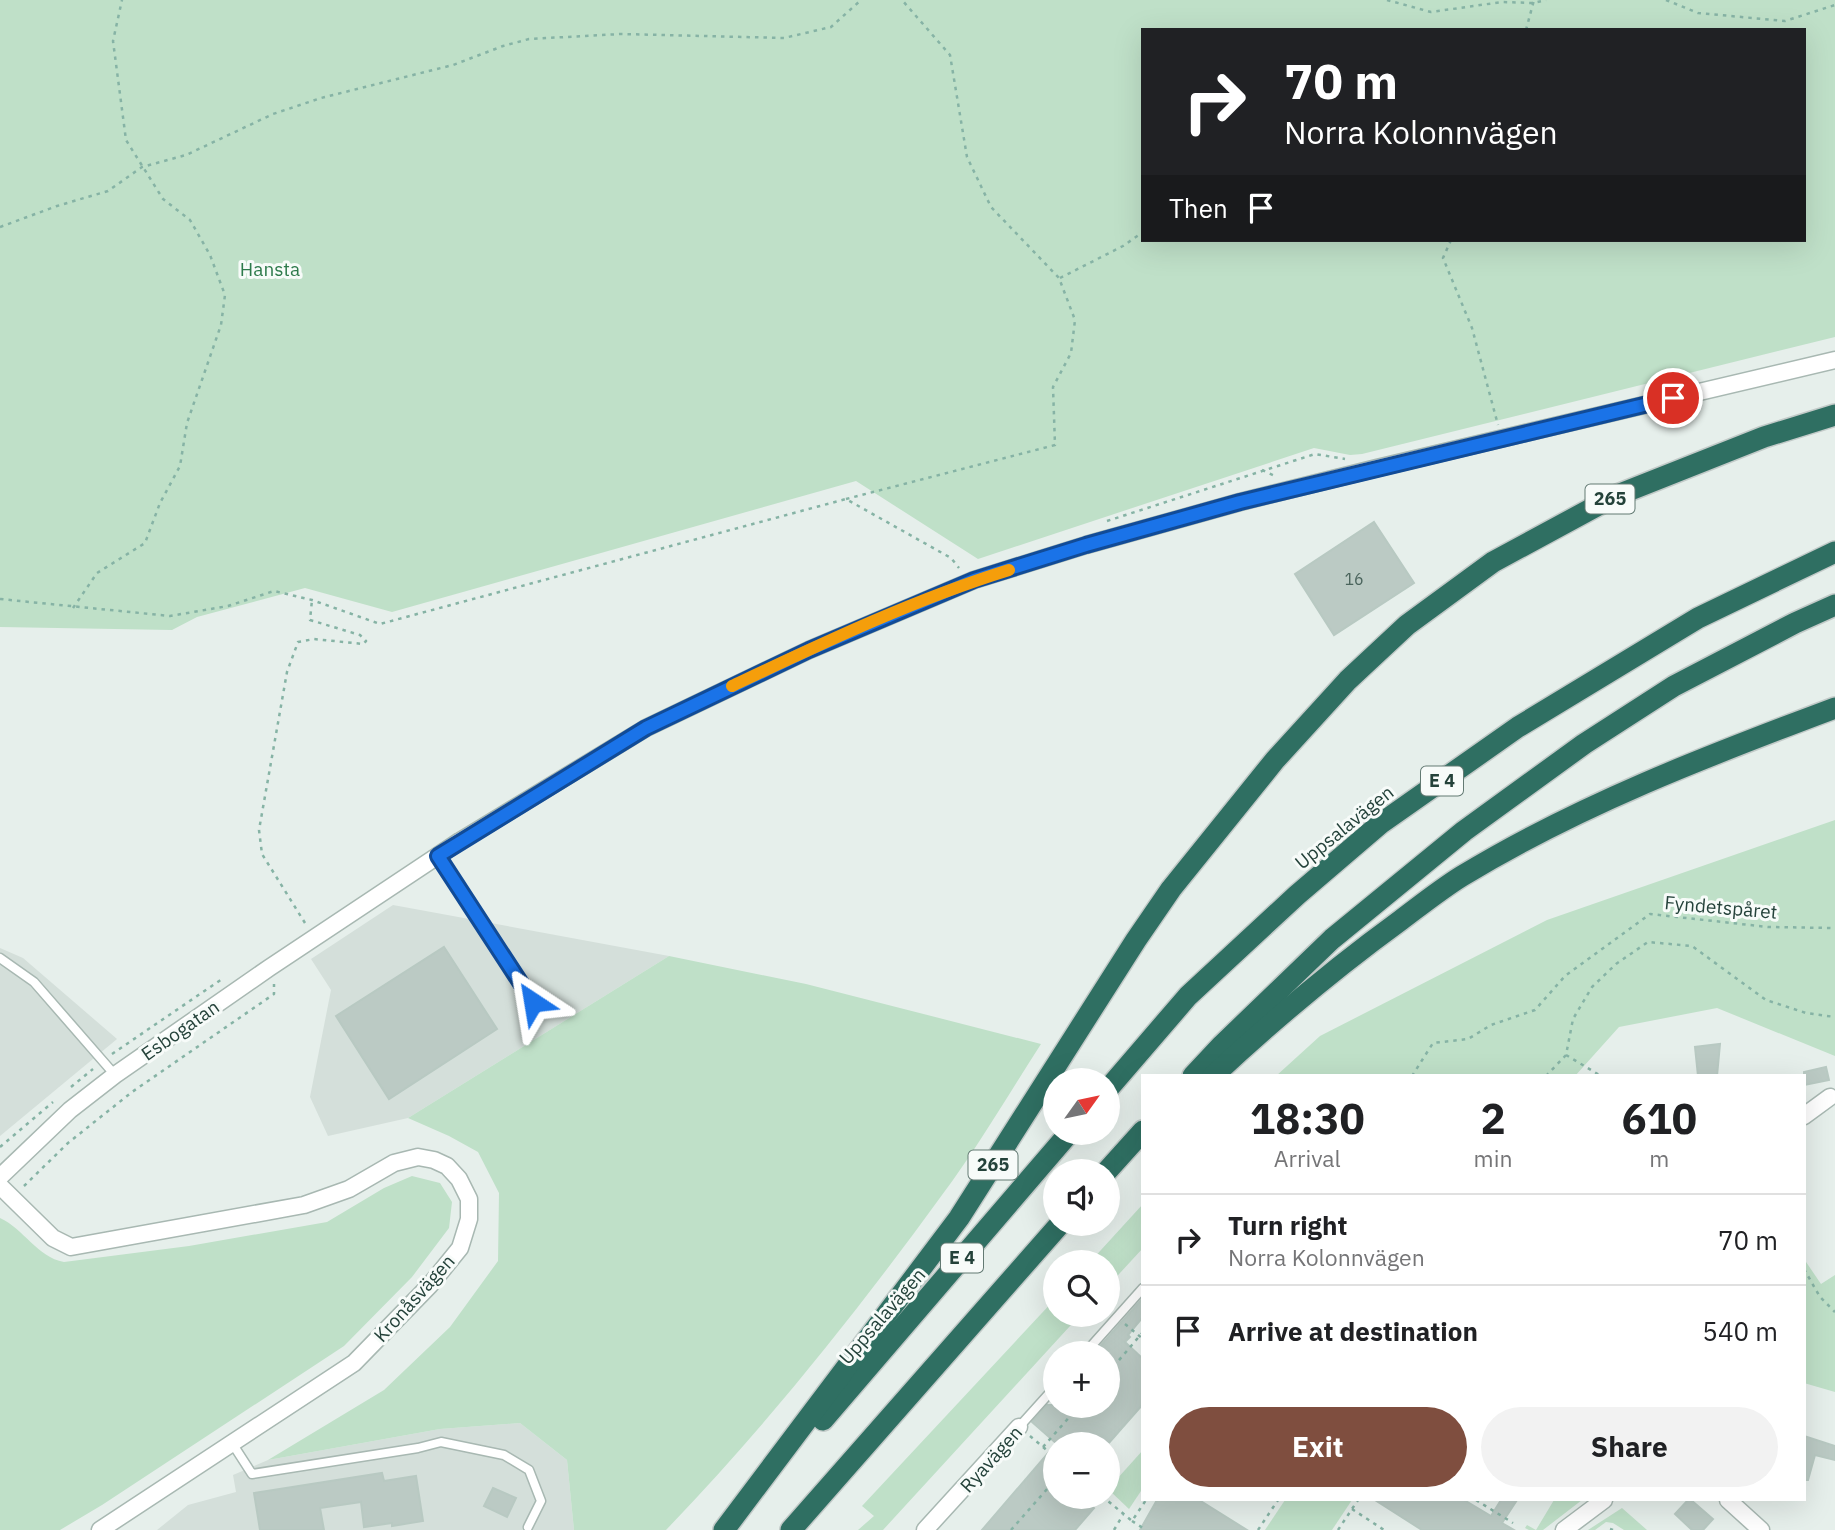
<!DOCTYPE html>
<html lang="en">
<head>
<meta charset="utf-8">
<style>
  body { margin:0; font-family:"IBM Plex Sans",sans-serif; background:#f2f2f2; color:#202124; height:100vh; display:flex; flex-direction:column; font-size:26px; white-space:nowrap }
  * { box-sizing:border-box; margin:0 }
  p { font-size:23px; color:#757577 }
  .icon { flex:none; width:38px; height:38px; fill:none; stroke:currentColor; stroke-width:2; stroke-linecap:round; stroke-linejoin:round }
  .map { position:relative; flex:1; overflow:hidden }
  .details { position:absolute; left:1141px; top:1074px; width:665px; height:427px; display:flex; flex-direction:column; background:#fff; border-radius:0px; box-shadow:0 7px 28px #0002 }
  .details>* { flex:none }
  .guide { position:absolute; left:1141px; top:28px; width:665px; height:214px; border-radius:0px; box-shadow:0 7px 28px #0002; background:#202124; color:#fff; overflow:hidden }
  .needle { width:46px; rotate:57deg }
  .buttons { position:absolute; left:1043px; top:1068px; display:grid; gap:14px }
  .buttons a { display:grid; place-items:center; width:77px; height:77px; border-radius:50%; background:#fff; box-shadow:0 7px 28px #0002; font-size:35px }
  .pin { position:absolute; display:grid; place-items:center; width:60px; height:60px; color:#fff; margin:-30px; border:4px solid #fff; border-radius:50%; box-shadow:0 2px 7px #0007 }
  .me { position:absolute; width:77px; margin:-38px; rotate:327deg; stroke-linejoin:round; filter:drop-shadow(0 0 5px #0008) }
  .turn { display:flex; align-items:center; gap:24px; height:147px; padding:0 28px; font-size:32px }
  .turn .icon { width:91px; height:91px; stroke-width:2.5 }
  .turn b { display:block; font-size:49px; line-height:60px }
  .then { display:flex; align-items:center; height:66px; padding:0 28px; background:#0003; gap:14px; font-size:26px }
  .eta { display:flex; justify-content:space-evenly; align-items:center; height:119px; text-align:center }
  .eta b { font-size:42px; font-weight:700; line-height:49px }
  .action { display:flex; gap:14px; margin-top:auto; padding:14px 28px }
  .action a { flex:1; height:80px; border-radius:42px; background:#7f4e3f; color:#fff; font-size:28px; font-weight:700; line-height:80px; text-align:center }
  .action a+a { background:#f2f2f2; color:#202124 }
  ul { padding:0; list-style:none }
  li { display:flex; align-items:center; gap:21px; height:91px; padding:0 28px; border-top:2px solid #e0e0e0 }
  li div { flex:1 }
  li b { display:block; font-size:26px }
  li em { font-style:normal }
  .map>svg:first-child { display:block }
</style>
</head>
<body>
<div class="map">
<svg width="1835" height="1530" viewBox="0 0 1835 1530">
  <rect width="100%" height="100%" fill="#e6efeb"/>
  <!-- built -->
  <g fill="#d4dfda">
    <path d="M393,905L669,956L408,1118L328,1136L310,1097L331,990L311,959Z"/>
    <path d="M0,948L23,958L117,1039L0,1136Z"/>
    <path d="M520,1423L567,1460L574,1530H157L188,1505L236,1492L233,1475L268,1460L440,1429Z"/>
  </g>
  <!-- green -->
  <g fill="#bfe0c8" fill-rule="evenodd">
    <path d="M0,0H1835V337L1362,454L1350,455L1314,448L978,559L856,481L392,612L305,588L197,617L172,630L0,627ZM1143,30H1804V240H1143Z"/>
    <path d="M1835,820V1056L1717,1008L1619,1027L1575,1076H1276L1320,1036L1547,920Z"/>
    <path d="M669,956L806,984L1041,1044C1008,1095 978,1147 942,1195C857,1312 766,1426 666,1530H574L567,1460L520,1423L440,1429L268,1460L384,1390L450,1327L498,1261L499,1193L478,1152L449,1136L408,1118Z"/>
    <path d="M412,1176L440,1183L452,1202L449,1228L412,1277L344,1346L102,1505L60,1530H0V1218C24,1229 37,1257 64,1262L189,1246L327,1222L384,1188Z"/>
    <path d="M1143,1204V1248L1108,1286V1262H1090Z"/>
    <path d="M1804,1259L1821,1284L1835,1275V1392L1804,1383Z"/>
    <path d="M1055,1299V1314H1081L883,1530H858L874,1516L862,1506Z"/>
    <path d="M1143,1450V1488L1129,1509L1108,1489Z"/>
    <path d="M1285,1500H1352L1332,1530H1265Z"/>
    <path d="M1554,1500H1582L1543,1530H1529L1525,1528L1527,1525L1536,1530Z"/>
    <path d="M1622,1508L1647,1530H1624L1613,1523L1606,1522L1595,1530H1588Z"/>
  </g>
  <!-- building -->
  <g fill="#bbcac4" stroke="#b8c9c2" stroke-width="2">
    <path d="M1374,522L1414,583L1334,635L1295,574Z"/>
    <path d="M444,947L497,1029L389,1099L336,1016Z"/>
    <path d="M1720,1044L1717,1076H1698L1695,1047Z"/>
    <path d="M1826,1067L1829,1080L1804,1085V1072Z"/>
    <path d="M1143,1298V1317L1128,1335L1130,1337L1125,1342L1143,1359V1404L1108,1444H1057L1032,1422L1047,1405H1108V1353H1094Z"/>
    <path d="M1804,1436L1835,1446V1460L1815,1455L1808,1480H1804Z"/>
    <path d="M1055,1445V1496H1080L1094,1508L1075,1530H982Z"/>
    <path d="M382,1473L384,1481L416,1476L423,1521L392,1526V1523L364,1527L361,1502L320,1508L324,1530H260L254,1493Z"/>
    <path d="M493,1488L516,1498L507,1517L484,1506Z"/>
    <path d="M1157,1500H1199L1247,1530H1140Z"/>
    <path d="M1375,1500H1464L1491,1516L1501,1500H1517L1502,1523L1514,1530H1422Z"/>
    <path d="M1688,1500H1691L1713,1519L1703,1530H1692L1675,1514Z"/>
  </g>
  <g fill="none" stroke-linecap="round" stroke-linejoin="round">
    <defs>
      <g id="service">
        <path d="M438,856L533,1002"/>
        <path d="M0,958L34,982L115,1075"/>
        <path d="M1085,1353L1143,1288"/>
        <path d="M1019,1427L1055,1387"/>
        <path d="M232,1443L252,1474L418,1448L441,1442L504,1455L529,1470L541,1501L528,1527"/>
      </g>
      <g id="minor">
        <path d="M1804,1116L1830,1097"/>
        <path d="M0,1177L70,1110L115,1075L269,968L460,841L646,728L809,650L974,580L1086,545L1240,502L1377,468L1835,360"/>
        <path d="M0,1186L53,1238L71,1247L304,1205L349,1189L394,1163L418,1157L434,1160L447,1166L459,1179L469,1199V1219L460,1248L430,1285L354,1363L100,1530"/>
        <path d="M1728,1500L1761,1530"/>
        <path d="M925,1530L1019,1427"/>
        <path d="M1564,1530L1604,1500"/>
      </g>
      <g id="motorway">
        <path d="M1193,1076L1222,1045L1332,939L1464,831L1584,744L1674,686L1795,623L1835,605"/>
        <path d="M1213,1076C1273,1020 1335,968 1401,920C1421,905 1441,889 1462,876C1579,805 1707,756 1835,708"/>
        <path d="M1108,1089L1188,996L1297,895L1380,824L1518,727L1698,618L1835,552"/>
        <path d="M1107,1171L1143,1131"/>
        <path d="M823,1420L1070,1132"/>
        <path d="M724,1530L959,1218L1136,940L1171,889L1275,760L1348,680L1407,625L1493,562L1615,496L1764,437L1835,415"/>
        <path d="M791,1530L1061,1223"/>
      </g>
    </defs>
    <!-- service casing -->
    <use href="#service" stroke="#a8b8b2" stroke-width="11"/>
    <!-- minor casing -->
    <use href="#minor" stroke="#a8b8b2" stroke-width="19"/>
    <!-- motorway casing -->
    <use href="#motorway" stroke="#c2cac8" stroke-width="24"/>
    <!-- path -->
    <g stroke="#86b3a5" stroke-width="2.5" stroke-dasharray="3.5 5" stroke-linecap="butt">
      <path d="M1387,0L1431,12L1502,2L1533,3L1546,0"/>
      <path d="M1666,0L1698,13L1785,21L1835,5"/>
      <path d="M1526,30L1534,0"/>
      <path d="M0,227L57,206L108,191L142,167L186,155L273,114L321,98L453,65L503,46L529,39L621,34L784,38L831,27L861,0"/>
      <path d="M1451,240L1443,258L1472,328L1498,425"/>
      <path d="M1060,278L1123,246L1143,232"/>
      <path d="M1262,470L1275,476"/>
      <path d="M846,499L1055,445L1053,387L1071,353L1075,320L1059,278L991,207L967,157L950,55L902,0"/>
      <path d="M1107,521L1315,454L1345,459"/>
      <path d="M0,599L170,616L228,606L274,591L312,600L380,624L846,499L951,558L959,568"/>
      <path d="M73,608L97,573L145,543L160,503L180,466L187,423L221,325L225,295L210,255L190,220L163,199L126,140L113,41L122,0"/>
      <path d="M305,923L262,854L259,830L287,672L298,642L314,639L363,644L366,641L360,635L310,620L312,600"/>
      <path d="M112,1054L222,979"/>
      <path d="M1566,1055L1601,1076"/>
      <path d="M1412,1076L1433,1043L1468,1039L1491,1025L1535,1010L1565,976L1650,914L1768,927L1835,928"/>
      <path d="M1546,1076L1566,1055L1573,1019L1592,987L1616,964L1648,942L1692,946L1766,1000L1806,1013L1835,1017"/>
      <path d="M71,1087L93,1069"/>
      <path d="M0,1147L53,1102"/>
      <path d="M24,1186L68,1143L132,1092L274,994V984"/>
      <path d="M1804,1269L1820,1297L1835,1312"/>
      <path d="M1125,1324L1143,1339"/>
      <path d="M1108,1373L1143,1332"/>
      <path d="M1030,1436L1055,1457"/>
      <path d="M1043,1447L1080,1405"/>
      <path d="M1102,1496L1132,1521L1146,1500"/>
      <path d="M1476,1500L1513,1523"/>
      <path d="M1352,1509L1384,1530"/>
      <path d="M1132,1521L1146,1530"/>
      <path d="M1610,1529L1613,1530"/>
      <path d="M1011,1530L1055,1480"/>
      <path d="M1114,1530L1123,1515"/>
      <path d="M1258,1530L1278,1500"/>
      <path d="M1338,1530L1358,1500"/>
    </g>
    <!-- service -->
    <use href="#service" stroke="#fff" stroke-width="8"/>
    <!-- minor -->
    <use href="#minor" stroke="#fff" stroke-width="16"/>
    <!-- motorway -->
    <use href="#motorway" stroke="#2f6f62" stroke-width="21"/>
  </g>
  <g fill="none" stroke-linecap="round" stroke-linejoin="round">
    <defs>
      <path id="route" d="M533,1002L438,856L646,728L809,650L974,580L1086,545L1240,502L1673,398"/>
    </defs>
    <!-- route casing -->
    <use href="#route" stroke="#114b97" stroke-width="18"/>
    <!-- route -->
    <use href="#route" stroke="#1a73e8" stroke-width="12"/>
    <!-- slow -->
    <path stroke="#f59e0b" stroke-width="12" d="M732,686C821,644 915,599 1009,570"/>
  </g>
  <g text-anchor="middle" stroke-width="6" stroke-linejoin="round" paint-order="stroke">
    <!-- number labels -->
    <g font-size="16" fill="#4a645c">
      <text x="1354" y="585">16</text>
    </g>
    <!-- shield labels -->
    <g fill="#f7fbf9" stroke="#637a73" stroke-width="2">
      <rect x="1585.5" y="484.5" width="49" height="29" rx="5"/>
      <rect x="1421" y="766.5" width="42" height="29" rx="5"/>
      <rect x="968.5" y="1150.5" width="49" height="29" rx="5"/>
      <rect x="941" y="1243.5" width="42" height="29" rx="5"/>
    </g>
    <g font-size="18" font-weight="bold" fill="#24423a">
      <text x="1610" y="505">265</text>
      <text x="1442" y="787">E 4</text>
      <text x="993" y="1171">265</text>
      <text x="962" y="1264">E 4</text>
    </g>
    <!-- park labels -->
    <g font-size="19" fill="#2d7a4b" stroke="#f7fbf9">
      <text x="270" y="276">Hansta</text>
    </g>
    <!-- street labels -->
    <g font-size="19" fill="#24423a" stroke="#f7fbf9">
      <text transform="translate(1344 827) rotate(-39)" y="7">Uppsalavägen</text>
      <text transform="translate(1721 907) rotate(5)" y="7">Fyndetspåret</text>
      <text transform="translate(180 1030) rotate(-35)" y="7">Esbogatan</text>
      <text transform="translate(414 1298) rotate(-48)" y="7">Kronåsvägen</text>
      <text transform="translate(882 1316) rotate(-49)" y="7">Uppsalavägen</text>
      <text transform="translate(991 1459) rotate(-48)" y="7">Ryavägen</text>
    </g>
  </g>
</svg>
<div class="buttons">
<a><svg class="needle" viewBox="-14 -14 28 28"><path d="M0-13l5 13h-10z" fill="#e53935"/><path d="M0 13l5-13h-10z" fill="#757577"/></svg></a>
<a><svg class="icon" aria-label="sound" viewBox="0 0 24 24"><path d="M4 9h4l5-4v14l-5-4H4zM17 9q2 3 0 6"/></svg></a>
<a><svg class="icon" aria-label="search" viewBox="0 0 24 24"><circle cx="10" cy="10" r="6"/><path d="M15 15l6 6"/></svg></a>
<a>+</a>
<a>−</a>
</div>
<div class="pin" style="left:1673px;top:398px;background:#d93025"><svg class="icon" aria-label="arrive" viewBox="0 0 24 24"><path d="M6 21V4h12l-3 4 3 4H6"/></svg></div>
<svg class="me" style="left:533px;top:1002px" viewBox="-20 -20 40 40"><path d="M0-17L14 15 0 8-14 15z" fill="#1a73e8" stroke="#fff" stroke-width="4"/></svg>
<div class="guide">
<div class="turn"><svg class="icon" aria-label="right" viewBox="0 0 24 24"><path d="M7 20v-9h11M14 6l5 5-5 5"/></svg><div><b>70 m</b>Norra Kolonnvägen</div></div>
<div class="then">Then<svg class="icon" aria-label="arrive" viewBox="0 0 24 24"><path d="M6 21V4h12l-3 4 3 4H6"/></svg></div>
</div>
<section class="details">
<div class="eta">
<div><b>18:30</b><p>Arrival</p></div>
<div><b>2</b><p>min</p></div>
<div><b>610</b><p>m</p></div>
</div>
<ul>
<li><svg class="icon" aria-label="right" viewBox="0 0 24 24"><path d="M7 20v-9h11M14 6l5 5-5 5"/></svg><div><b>Turn right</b><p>Norra Kolonnvägen</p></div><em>70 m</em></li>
<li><svg class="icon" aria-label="arrive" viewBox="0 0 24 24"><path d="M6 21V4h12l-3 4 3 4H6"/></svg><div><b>Arrive at destination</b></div><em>540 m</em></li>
</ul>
<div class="action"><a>Exit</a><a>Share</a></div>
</section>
</div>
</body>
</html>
